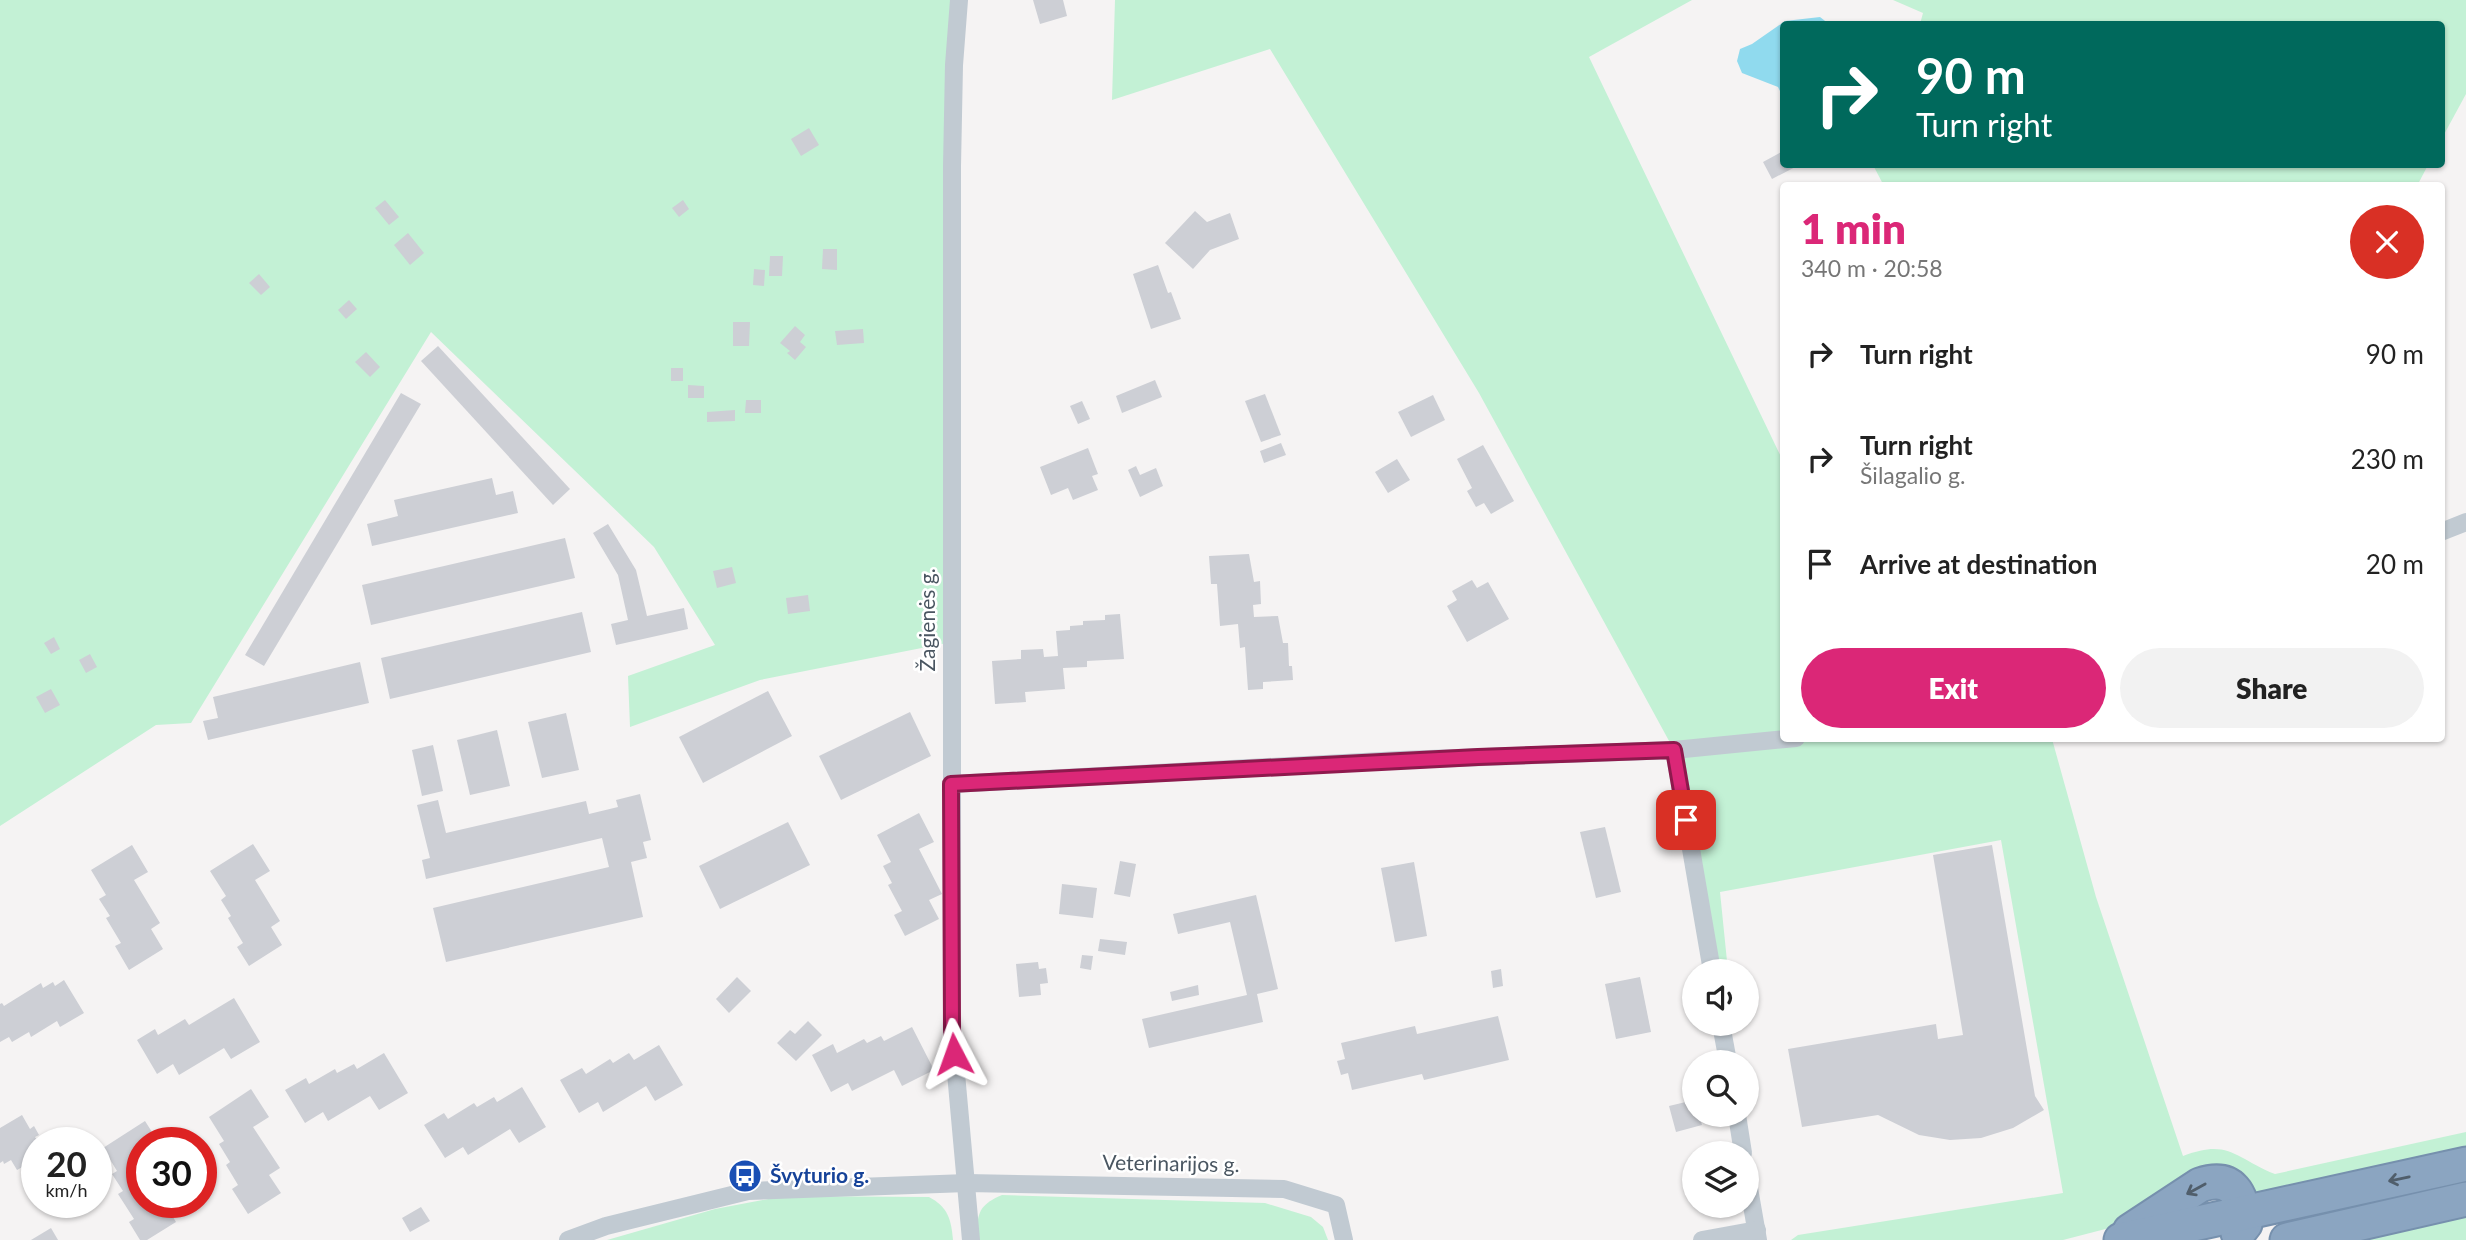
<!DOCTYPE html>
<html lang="en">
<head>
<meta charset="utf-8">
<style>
  body { margin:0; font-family:Lato,sans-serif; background:#f2f2f2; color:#222; height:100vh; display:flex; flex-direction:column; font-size:26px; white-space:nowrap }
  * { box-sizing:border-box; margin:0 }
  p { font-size:23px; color:#767676 }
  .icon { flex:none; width:38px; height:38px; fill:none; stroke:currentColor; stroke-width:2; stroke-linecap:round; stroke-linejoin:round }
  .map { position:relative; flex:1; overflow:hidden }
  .side { position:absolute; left:1780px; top:182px; width:665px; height:560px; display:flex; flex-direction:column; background:#fff; border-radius:7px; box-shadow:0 2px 5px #0004 }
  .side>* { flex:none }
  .hud { position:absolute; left:1780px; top:21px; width:665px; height:147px; border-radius:7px; box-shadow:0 2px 5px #0004; background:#00695c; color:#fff; overflow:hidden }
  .buttons { position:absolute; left:1682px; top:959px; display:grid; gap:14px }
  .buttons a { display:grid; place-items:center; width:77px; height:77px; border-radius:50%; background:#fff; box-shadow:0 2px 5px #0004; font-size:35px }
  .speed { position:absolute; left:21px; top:1127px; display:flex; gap:14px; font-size:35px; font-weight:700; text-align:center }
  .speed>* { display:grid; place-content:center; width:91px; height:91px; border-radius:50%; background:#fff; box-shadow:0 2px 5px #0004; line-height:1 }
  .speed small { font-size:18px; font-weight:400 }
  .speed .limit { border:10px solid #d22; background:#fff; color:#111 }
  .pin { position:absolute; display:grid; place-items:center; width:60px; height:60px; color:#fff; margin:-30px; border-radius:14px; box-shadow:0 4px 10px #0006 }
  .me { position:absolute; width:77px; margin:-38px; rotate:356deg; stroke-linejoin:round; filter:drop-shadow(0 0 5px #0008) }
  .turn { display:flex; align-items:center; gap:24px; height:147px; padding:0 21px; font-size:32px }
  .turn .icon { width:91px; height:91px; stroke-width:2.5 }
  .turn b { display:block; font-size:49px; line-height:60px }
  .round { display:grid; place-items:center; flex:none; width:74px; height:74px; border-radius:37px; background:#f2f2f2 }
  .headline { display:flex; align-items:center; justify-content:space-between; height:119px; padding:0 21px }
  h1 { font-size:42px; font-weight:800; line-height:52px; color:#db2777 }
  .cta { display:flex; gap:14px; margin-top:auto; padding:14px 21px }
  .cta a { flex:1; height:80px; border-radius:42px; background:#db2777; color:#fff; font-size:28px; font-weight:800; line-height:80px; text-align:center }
  .cta a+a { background:#f2f2f2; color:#222 }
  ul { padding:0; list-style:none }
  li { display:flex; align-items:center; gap:21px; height:105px; padding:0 21px }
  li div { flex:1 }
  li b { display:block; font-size:26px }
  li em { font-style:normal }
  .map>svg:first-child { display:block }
</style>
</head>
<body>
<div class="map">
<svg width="2466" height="1240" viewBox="0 0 2466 1240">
  <rect width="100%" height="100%" fill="#f5f3f3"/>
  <!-- green -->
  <g fill="#c3f1d5">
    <path d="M0,0H954L947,643L760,680L630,727L628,676L715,645L654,547L431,332L191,723L156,725L0,826Z"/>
    <path d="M1115,0H1692L1589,57L1783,461V738L2052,739L2096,897L2183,1156C2229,1138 2235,1158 2275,1174L2466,1132V1150L2256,1196L2239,1178L2117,1226L2063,1240H1791L1798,1235L2063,1193L2001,840L1720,892L1728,971H1712L1674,750L1479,393L1270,49L1112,100Z"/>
    <path d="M1893,0H2466V94L2441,140V24H1920L1923,13Z"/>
    <path d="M1873,165H2428L2417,186H1884Z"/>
    <path d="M1002,1195L1265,1203L1311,1217L1323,1227L1328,1240H978C976,1215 978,1205 1002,1195Z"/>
    <path d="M784,1196L929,1197C948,1207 951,1219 953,1240H607L715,1209Z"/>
    <path d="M2466,1214V1240H2351Z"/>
  </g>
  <!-- water -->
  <path fill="#90daee" d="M1820,17L1829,24H1783V97L1778,87L1742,73L1737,61L1740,49L1752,44L1785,21Z"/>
  <!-- building -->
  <g fill="#cdcfd5">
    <path d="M1033,0H1063L1067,16L1040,24Z"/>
    <path d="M809,128L819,145L801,156L791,139Z"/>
    <path d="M1783,151V164H1801L1772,179L1763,162Z"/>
    <path d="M385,200L399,217L389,225L375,208Z"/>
    <path d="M683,200L689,209L679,217L672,208Z"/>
    <path d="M1195,211L1207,222L1230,213L1239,239L1210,250L1193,269L1165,243Z"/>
    <path d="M408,233L424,253L410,265L394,245Z"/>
    <path d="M823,249H837V270L822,269Z"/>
    <path d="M770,256H783L782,276H769Z"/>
    <path d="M1158,265L1168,293L1171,292L1181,319L1151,329L1133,274Z"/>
    <path d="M754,269L765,270L764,286L753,285Z"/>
    <path d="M259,274L270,287L261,295L249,283Z"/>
    <path d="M349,300L357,309L346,319L338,310Z"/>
    <path d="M733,322H750L749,346H733Z"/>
    <path d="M795,326L805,335L800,342L806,347L795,360L787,353L790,351L780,343Z"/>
    <path d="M863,329L864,343L837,345L835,331Z"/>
    <path d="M438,346L570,489L553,505L421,361Z"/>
    <path d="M366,352L380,367L370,377L355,362Z"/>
    <rect x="671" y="368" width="12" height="13"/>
    <path d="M1155,380L1162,397L1122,413L1116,396Z"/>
    <path d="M688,385L704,386V398H688Z"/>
    <path d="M401,393L421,404L264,666L245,655Z"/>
    <path d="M1265,394L1281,435L1261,442L1245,401Z"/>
    <path d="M1433,395L1445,420L1411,437L1398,412Z"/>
    <path d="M746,400H761V413H745Z"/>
    <path d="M1082,401L1090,419L1078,424L1070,406Z"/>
    <path d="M735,410V421L707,422V412Z"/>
    <path d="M1281,443L1286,455L1264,463L1260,451Z"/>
    <path d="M1483,445L1514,501L1491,514L1484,503L1476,507L1467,491L1472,488L1457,459Z"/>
    <path d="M1088,448L1098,474L1092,476L1098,490L1073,500L1068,488L1051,495L1040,467Z"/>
    <path d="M1397,459L1410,480L1388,493L1375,472Z"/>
    <path d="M1136,466L1140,475L1156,468L1163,486L1140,497L1128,470Z"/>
    <path d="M492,478L496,495L513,491L518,513L372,546L367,524L398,516L394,500Z"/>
    <path d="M608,524L636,570L647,616L684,608L688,629L616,645L611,624L628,620L618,575L593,533Z"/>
    <path d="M565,538L575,578L371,625L362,585Z"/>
    <path d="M1249,554L1254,582L1260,581L1261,604L1253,605L1254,617L1278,616L1283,643H1288L1289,666H1292L1293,680L1263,682V689L1248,690L1245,647L1240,648L1238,624L1220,626L1217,584H1211L1209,556Z"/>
    <path d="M732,567L736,583L717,588L713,571Z"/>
    <path d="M1472,580L1477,588L1488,582L1509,619L1467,642L1447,606L1457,600L1452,591Z"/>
    <path d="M808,595L810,611L788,614L786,598Z"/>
    <path d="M582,612L591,652L390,699L381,658Z"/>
    <path d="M1120,614L1124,659L1087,661V667L1063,668L1065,689L1025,692L1026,702L995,704L992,661L1021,659V650L1043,649L1044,657L1058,656L1056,631L1070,630V626L1083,625V621L1105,620V615Z"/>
    <path d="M54,637L60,649L51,654L44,643Z"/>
    <path d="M90,654L97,667L86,673L79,660Z"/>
    <path d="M360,662L369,703L208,740L203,721L218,718L213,697Z"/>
    <path d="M51,689L60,705L45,713L36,697Z"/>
    <path d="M768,691L792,736L703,783L679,737Z"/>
    <path d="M910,712L931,756L841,800L819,756Z"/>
    <path d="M566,713L579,770L542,778L528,722Z"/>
    <path d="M497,730L510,786L470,795L457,740Z"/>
    <path d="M433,745L443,791L422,796L412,750Z"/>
    <path d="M640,794L651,840L643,842L647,858L631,862L643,917L446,962L433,908L609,867L602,838L426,879L422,860L430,858L417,805L438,800L446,833L586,801L589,814L618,807L616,800Z"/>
    <path d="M919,813L934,842L919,849L942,894L929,900L939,919L905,936L894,915L902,911L888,885L892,883L883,866L891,862L877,835Z"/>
    <path d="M788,822L810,865L720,909L699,866Z"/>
    <path d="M1605,827L1621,892L1596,898L1580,832Z"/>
    <path d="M253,844L270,871L255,880L280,921L271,927L282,945L249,966L237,947L243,943L228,918L231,916L221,900L226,896L210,871Z"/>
    <path d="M132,845L148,872L134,880L160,923L151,929L163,949L129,970L115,946L121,943L106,918L110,916L99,899L106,895L91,870Z"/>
    <path d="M1992,845L2035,1096L2044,1110L2013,1128L1981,1138L1950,1140L1919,1135L1878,1115L1802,1127L1788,1049L1936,1024L1938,1039L1963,1035L1933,855Z"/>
    <path d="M1120,861L1136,864L1130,897L1114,894Z"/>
    <path d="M1414,862L1427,936L1395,942L1381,868Z"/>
    <path d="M1062,884L1097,888L1093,918L1059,914Z"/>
    <path d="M1256,895L1278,989L1257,994L1263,1022L1149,1048L1142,1019L1247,995L1230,922L1178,934L1173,914Z"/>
    <path d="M1100,939L1127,942L1125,955L1098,951Z"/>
    <path d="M1082,955L1093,956L1091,970L1080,968Z"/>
    <path d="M1038,962L1039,969L1046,968L1048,983L1040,984L1041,995L1019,997L1016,964Z"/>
    <path d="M1501,969L1503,986L1493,988L1491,971Z"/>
    <path d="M737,977L751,991L729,1013L716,999Z"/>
    <path d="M1640,977L1651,1032L1616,1039L1605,984Z"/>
    <path d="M64,980L84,1013L60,1027L57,1021L31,1037L29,1032L12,1042L9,1037L0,1042V1004L2,1003L4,1006L41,983L43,988L53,982L55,986Z"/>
    <path d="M1198,985L1199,995L1172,1001L1170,992Z"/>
    <path d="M234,998L260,1042L231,1059L224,1048L179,1075L173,1064L157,1074L137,1040L155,1029L158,1035L185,1019L189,1025Z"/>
    <path d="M1498,1016L1509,1060L1424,1080L1422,1074L1352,1090L1348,1073L1341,1075L1337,1061L1345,1059L1341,1043L1415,1026L1417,1034Z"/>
    <path d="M808,1021L822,1035L796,1061L777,1043L790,1030L795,1034Z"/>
    <path d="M912,1027L934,1070L902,1086L894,1070L852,1091L848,1083L831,1092L812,1055L833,1044L837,1053L864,1039L867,1043L881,1036L884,1041Z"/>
    <path d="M659,1045L683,1085L655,1101L646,1086L603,1112L598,1102L579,1113L560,1080L582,1068L586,1074L610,1059L613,1063L629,1053L634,1060Z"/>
    <path d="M384,1053L408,1093L379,1110L370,1096L328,1121L323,1112L305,1123L285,1090L306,1078L309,1084L335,1069L337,1073L354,1064L357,1069Z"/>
    <path d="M522,1087L546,1127L519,1143L510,1129L468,1155L463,1147L445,1158L424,1125L444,1113L448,1119L474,1103L477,1107L494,1097L497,1102Z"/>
    <path d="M251,1089L269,1117L253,1127L280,1168L269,1175L281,1193L248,1214L232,1189L238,1185L226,1165L230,1162L219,1144L224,1141L209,1117Z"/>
    <path d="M1694,1100V1115H1699L1702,1125L1676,1132L1669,1106Z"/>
    <path d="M22,1115L30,1129L34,1126L39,1135L35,1137L39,1143H37V1159L17,1170L11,1160L4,1164L3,1161L0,1163V1128Z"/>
    <path d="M145,1121L159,1143H142V1202H169L174,1210L170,1212L176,1222L147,1240H140L129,1222L134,1219L118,1194L123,1191L112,1174L117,1171L103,1148Z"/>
    <path d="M421,1207L430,1221L410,1232L402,1218Z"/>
    <path d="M51,1228L58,1240H31Z"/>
  </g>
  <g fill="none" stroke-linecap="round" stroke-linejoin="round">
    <defs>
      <g id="highway">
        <path d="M2130,1231L2200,1185C2233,1174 2242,1194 2245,1224L2238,1233"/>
        <path d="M2121,1240L2466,1164"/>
        <path d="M2287,1240L2466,1199"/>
      </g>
    </defs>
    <!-- highway casing -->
    <use href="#highway" stroke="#7690ad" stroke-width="37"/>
    <!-- street -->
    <g stroke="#c1cad2" stroke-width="18">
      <path d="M959,0L954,65L952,166V1029L971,1240"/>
      <path d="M2441,532L2466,522"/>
      <path d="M1674,750L1712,971"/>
      <path d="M951,784L1401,760L1674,750L1796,738"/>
      <path d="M1721,1024L1728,1062"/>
      <path d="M1737,1115L1743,1153"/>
      <path d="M1746,1171L1758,1240"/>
      <path d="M568,1240L606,1226L748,1191L967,1183L1284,1189L1336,1205L1344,1240"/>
      <path d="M1702,1240L1757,1230"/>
    </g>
    <!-- highway -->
    <use href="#highway" stroke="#8ba5c1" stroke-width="33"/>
  </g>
  <!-- one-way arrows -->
  <defs><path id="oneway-shaft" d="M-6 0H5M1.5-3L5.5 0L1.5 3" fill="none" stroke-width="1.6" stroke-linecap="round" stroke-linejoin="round" transform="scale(1.75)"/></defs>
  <g stroke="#505e6b">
    <use href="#oneway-shaft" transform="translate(2399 1179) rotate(168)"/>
    <use href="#oneway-shaft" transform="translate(2196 1189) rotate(151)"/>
  </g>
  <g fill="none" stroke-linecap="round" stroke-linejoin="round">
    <defs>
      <path id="route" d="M954,1054L952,1029L951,784L1478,757L1674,750L1686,820"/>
    </defs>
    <!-- route casing -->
    <use href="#route" stroke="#8e194d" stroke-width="18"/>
    <!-- route -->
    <use href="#route" stroke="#db2777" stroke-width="12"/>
  </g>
  <!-- icons -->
  <defs>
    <symbol id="bus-disc" viewBox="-11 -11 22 22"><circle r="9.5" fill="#1a4fb4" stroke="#fff"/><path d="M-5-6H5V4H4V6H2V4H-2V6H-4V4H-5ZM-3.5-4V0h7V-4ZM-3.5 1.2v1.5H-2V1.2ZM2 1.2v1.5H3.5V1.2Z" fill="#fff"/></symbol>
  </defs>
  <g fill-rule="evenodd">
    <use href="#bus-disc" x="726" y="1157" width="38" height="38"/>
  </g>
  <g text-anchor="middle" stroke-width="5" stroke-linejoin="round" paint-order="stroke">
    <!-- street labels -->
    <g font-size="21" fill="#4a5661" stroke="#fff">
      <text transform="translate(928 620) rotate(-90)" y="7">Žagienės g.</text>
      <text transform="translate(1171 1164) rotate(1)" y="7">Veterinarijos g.</text>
    </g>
    <!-- transit labels -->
    <g font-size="21" font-weight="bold" fill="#164399" stroke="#fff" text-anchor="start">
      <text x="770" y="1183">Švyturio g.</text>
    </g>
  </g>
</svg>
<div class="buttons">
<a><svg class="icon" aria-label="sound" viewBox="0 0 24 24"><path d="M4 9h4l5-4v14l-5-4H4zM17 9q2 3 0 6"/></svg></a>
<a><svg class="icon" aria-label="search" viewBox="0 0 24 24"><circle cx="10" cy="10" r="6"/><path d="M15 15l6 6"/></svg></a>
<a><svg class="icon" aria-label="layers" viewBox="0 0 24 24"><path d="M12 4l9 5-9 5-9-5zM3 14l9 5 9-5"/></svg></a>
</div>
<div class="speed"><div>20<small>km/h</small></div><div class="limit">30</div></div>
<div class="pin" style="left:1686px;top:820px;background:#d93025"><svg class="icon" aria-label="arrive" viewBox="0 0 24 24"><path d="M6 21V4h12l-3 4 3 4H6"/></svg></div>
<svg class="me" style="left:954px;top:1054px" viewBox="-20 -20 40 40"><path d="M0-17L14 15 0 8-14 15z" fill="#db2777" stroke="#fff" stroke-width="4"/></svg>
<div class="hud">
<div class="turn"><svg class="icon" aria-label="right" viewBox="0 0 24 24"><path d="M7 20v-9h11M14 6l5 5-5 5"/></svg><div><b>90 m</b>Turn right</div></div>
</div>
<section class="side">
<div class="headline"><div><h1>1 min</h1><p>340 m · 20:58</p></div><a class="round" style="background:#d93025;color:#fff"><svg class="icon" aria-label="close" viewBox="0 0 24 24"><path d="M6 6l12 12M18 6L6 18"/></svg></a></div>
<ul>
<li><svg class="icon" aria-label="right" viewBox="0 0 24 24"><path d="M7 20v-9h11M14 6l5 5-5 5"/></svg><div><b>Turn right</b></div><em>90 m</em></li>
<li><svg class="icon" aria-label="right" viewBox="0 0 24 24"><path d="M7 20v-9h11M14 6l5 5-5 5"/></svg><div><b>Turn right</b><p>Šilagalio g.</p></div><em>230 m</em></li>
<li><svg class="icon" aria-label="arrive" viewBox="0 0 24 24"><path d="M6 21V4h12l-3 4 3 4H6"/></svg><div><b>Arrive at destination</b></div><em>20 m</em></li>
</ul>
<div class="cta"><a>Exit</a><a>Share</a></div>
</section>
</div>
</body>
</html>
